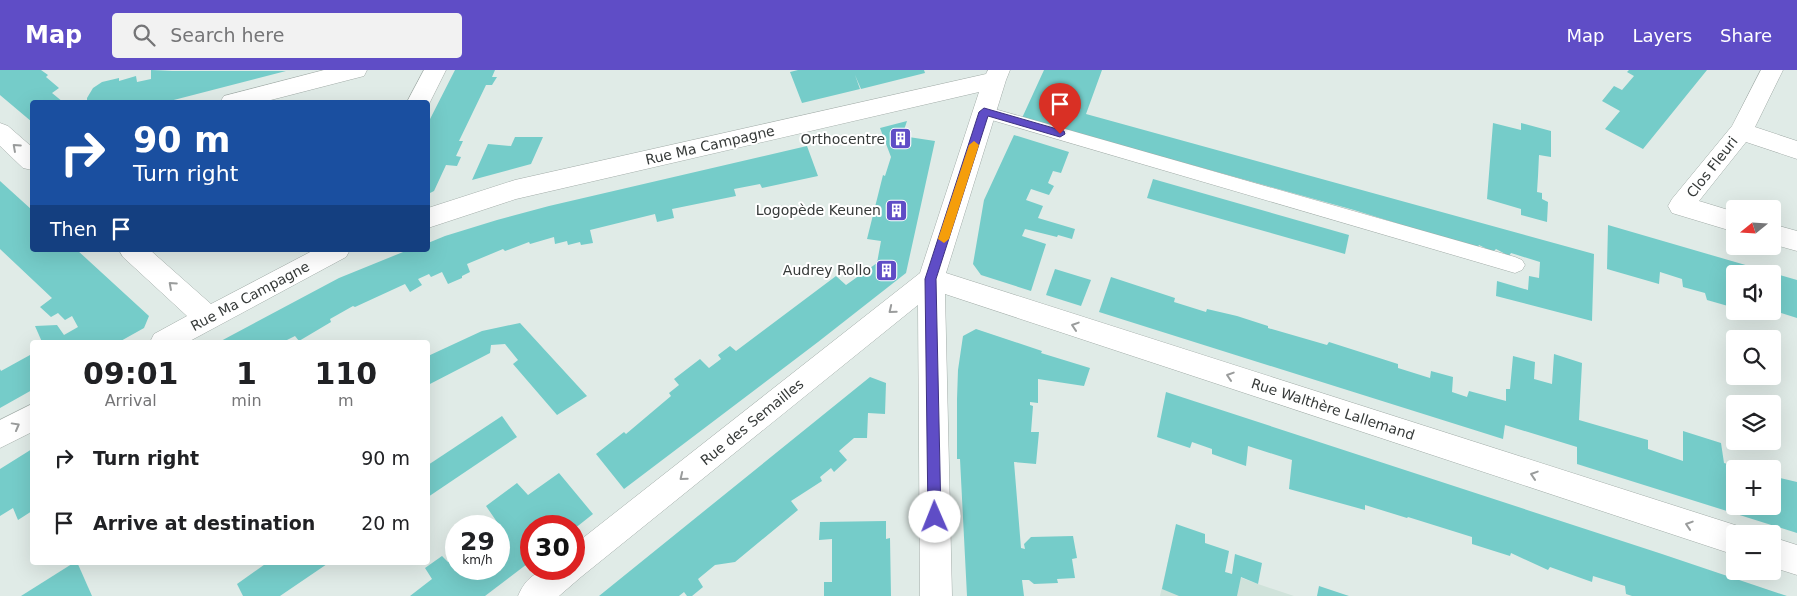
<!DOCTYPE html>
<html lang="en">
<head>
<meta charset="utf-8">
<style>
  body { margin:0; font-family:"DejaVu Sans",sans-serif; background:#f2f2f2; color:#202124; height:100vh; display:flex; flex-direction:column; font-size:19px; white-space:nowrap }
  * { box-sizing:border-box; margin:0 }
  p { font-size:16px; color:#757577 }
  .icon { flex:none; width:28px; height:28px; fill:none; stroke:currentColor; stroke-width:2; stroke-linecap:round; stroke-linejoin:round }
  .map { position:relative; flex:1; overflow:hidden }
  .sheet { position:absolute; left:30px; top:270px; width:400px; height:225px; display:flex; flex-direction:column; background:#fff; border-radius:5px; box-shadow:0 5px 20px #0002 }
  .sheet>* { flex:none }
  .guide { position:absolute; left:30px; top:30px; width:400px; height:152px; border-radius:5px; box-shadow:0 5px 20px #0002; background:#1a4fa0; color:#fff; overflow:hidden }
  .needle { width:32px; rotate:252deg }
  .controls { position:absolute; left:1726px; top:130px; display:grid; gap:10px }
  .controls a { display:grid; place-items:center; width:55px; height:55px; border-radius:5px; background:#fff; box-shadow:0 5px 20px #0002; font-size:25px }
  .speed { position:absolute; left:445px; top:445px; display:flex; gap:10px; font-size:25px; font-weight:700; text-align:center }
  .speed>* { display:grid; place-content:center; width:65px; height:65px; border-radius:50%; background:#fff; box-shadow:0 5px 20px #0002; line-height:1 }
  .speed small { font-size:12px; font-weight:400 }
  .speed .limit { border:8px solid #d22; background:#fff; color:#111 }
  .pin { position:absolute; display:grid; place-items:center; width:42px; height:42px; color:#fff; margin:-51px -21px; border-radius:50% 50% 50% 0; rotate:-45deg; box-shadow:0 0 5px #0007 }
  .pin .icon { rotate:45deg }
  .me { position:absolute; width:55px; margin:-28px; rotate:359deg; stroke-linejoin:round; filter:drop-shadow(0 0 4px #0008) }
  .turn { display:flex; align-items:center; gap:18px; height:105px; padding:0 20px; font-size:22px }
  .turn .icon { width:65px; height:65px; stroke-width:2.5 }
  .turn b { display:block; font-size:35px; line-height:42px }
  .then { display:flex; align-items:center; height:48px; padding:0 20px; background:#0003; gap:10px; font-size:19px }
  .eta { display:flex; justify-content:space-evenly; align-items:center; height:85px; text-align:center }
  .eta b { font-size:30px; font-weight:800; line-height:35px }
  ul { padding:0; list-style:none }
  li { display:flex; align-items:center; gap:15px; height:65px; padding:0 20px }
  li div { flex:1 }
  li b { display:block; font-size:19px }
  li em { font-style:normal }
  header { display:flex; align-items:center; gap:30px; box-sizing:border-box; height:70px; padding:0 25px; background:#5f4dc6; color:#fff }
  header strong { font-size:24px }
  nav { display:flex; gap:28px; margin-inline-start:auto; font-size:18px }
  .search { width:350px; height:45px; background:#f2f2f2; display:flex; align-items:center; gap:12px; box-sizing:border-box; padding:0 18px; border-radius:5px; color:#757577; font-size:19px }
  .map>svg:first-child { display:block }
</style>
</head>
<body>
<header>
<strong>Map</strong>
<div class="search"><svg class="icon" aria-label="search" viewBox="0 0 24 24"><circle cx="10" cy="10" r="6"/><path d="M15 15l6 6"/></svg>Search here</div>
<nav><a>Map</a><a>Layers</a><a>Share</a></nav>
</header>
<div class="map">
<svg width="1797" height="526" viewBox="0 0 1797 526">
  <rect width="100%" height="100%" fill="#e0ebe7"/>
  <!-- built -->
  <path fill="#cfe2da" d="M1170,482L1258,514L1294,526H1160Z"/>
  <!-- building -->
  <g fill="#75ccc9">
    <path d="M0,0H41L48,5L46,7L59,18L52,23L63,32H32V52L0,25Z"/>
    <path d="M151,0L172,1H286L166,32H87V28L93,18L102,12L119,8V11L136,6L137,12L151,9Z"/>
    <path d="M455,0H495L492,7H497L492,15H486L459,71H463L456,86L461,87L457,96L446,95L434,121L428,124V53Z"/>
    <path d="M798,0H924L925,3L861,19L855,5L860,19L802,33L790,2Z"/>
    <path d="M1044,0H1102L1086,44L1594,184L1592,251L1496,226L1497,211L1528,220L1529,206L1539,208L1540,192L1511,183L1509,186L1496,179L1493,182L1479,175L1478,177L1441,167L1354,140L1022,48Z"/>
    <path d="M1629,0H1707L1643,79L1605,59L1620,41L1602,31L1614,16L1622,20L1634,6L1627,2Z"/>
    <path d="M907,51L902,66L935,71L906,203L818,272L624,419L596,384L624,362L626,364L671,326L669,323L679,315L674,309L700,289L709,298L721,289L718,285L730,276L736,281L836,206L846,215L877,193L881,171L867,169L883,105L885,106L891,87L880,58Z"/>
    <path d="M1493,53L1521,60V53L1551,61V87L1539,85L1538,106L1537,122L1542,123V129L1548,132L1547,152L1521,145V139L1487,129Z"/>
    <path d="M1014,65L1069,82L1061,103L1053,101L1048,113L1054,116L1049,125L1031,119L1026,130L1043,136L1038,148L1075,159L1072,169L1058,165L1057,167L1025,159L1022,166L1046,174L1031,221L981,205L973,194L984,130Z"/>
    <path d="M515,67H543L531,94L472,110L488,74L511,76Z"/>
    <path d="M807,76L818,106L762,118L760,114L734,119L736,126L672,139L674,148L657,152L655,144L590,160L593,173L581,175L580,172L568,175L567,171L555,174L554,167L530,174L529,172L505,181L503,179L467,194L470,202L462,206V208L448,214L442,202L431,207L429,204L418,209L422,215L410,222L405,214L355,237L353,236L330,249L331,252L299,271L295,266L283,272H219L339,208L408,180H428V173L445,166L497,150L549,136Z"/>
    <path d="M1153,109L1349,165L1345,184L1147,128Z"/>
    <path d="M0,111L32,140V180H77L149,246L144,258L119,272H42L35,256L57,255L64,265L78,257L72,246L65,250L58,243L51,247L40,237L52,228L0,179Z"/>
    <path d="M1608,155L1797,210V248L1778,242L1777,246L1763,242L1772,241V204H1735V238L1707,230L1705,223L1683,217L1682,209L1660,202L1659,214L1607,199Z"/>
    <path d="M1055,199L1091,210L1081,236L1046,225Z"/>
    <path d="M1111,207L1175,228L1174,232L1206,242L1207,239L1237,246L1268,256V258L1327,275L1329,272L1398,294V298L1430,308L1431,301L1453,307L1452,322L1467,327L1469,321L1506,331V319H1510L1513,286L1535,292L1534,309L1552,314L1554,284L1582,293L1579,350L1648,370V379L1683,391V361L1721,373L1724,393L1742,398L1735,399V436H1772V406L1797,412V463L1577,394V377L1505,355L1503,369L1099,242Z"/>
    <path d="M520,253L587,326L557,345L513,294L518,290L505,274L491,275L490,283L428,315V286L482,261Z"/>
    <path d="M976,259L1042,281L1041,283L1090,298L1084,316L1038,309V333L1030,332V335L1033,336L1031,362H1039L1036,394L1014,392L1021,478L1025,479L1024,474L1031,467L1073,466L1077,488L1072,489L1075,508L1057,509L1058,513L1034,514L1029,510H1022L1024,526H967L960,389H957V329L958,300L963,266Z"/>
    <path d="M32,280V320L0,338V299L1,301L30,285V282Z"/>
    <path d="M870,307L886,313L885,344L868,343L867,368H854L839,381L847,390L834,402L831,398L820,407L822,411L791,431L798,440L735,492L715,495L698,509L703,517L692,526H687L684,522L679,526H599Z"/>
    <path d="M1166,322L1662,484L1787,526H1632L1626,524L1625,516L1593,506L1592,512L1550,497L1548,500L1511,483L1510,486L1472,474V467L1408,447L1407,448L1365,435V440L1289,419L1292,390L1248,376L1246,396L1212,384V379L1192,372L1190,378L1157,367Z"/>
    <path d="M502,346L517,367L428,427V395Z"/>
    <path d="M32,379V441L18,450L13,438L0,446V399Z"/>
    <path d="M559,403L593,444L574,459V456H531V491L485,526H410L432,509L425,498L442,486L448,492L456,487V499H499V456H491L497,452L486,436L517,413L528,425Z"/>
    <path d="M886,451V469L890,468L891,526H824V512H832V469L819,470L820,452Z"/>
    <path d="M1176,454L1205,464V473L1229,481L1225,502L1232,504L1235,484L1262,493L1258,514L1241,507L1237,526H1179L1162,519Z"/>
    <path d="M75,492H77L92,526H21Z"/>
    <path d="M268,492H330L280,526H243L237,514Z"/>
    <path d="M1319,516L1349,526H1317Z"/>
  </g>
  <g fill="none" stroke-linecap="round" stroke-linejoin="round">
    <defs>
      <path id="service" d="M984,36L1515,187L1522,190L1525,195L1522,200L1515,203L978,46L975,42L978,38Z"/>
      <g id="minor">
        <path d="M324,0H367L364,6L263,32H220L224,26Z"/>
        <path d="M424,0H446L428,36V32H407Z"/>
        <path d="M988,0H1010L1006,10L946,203L1735,455L1746,459L1748,464H1735V485L945,224L952,526H920L918,235L581,507L559,526H518C530,498 547,499 574,499V475L920,203L979,22L516,129L428,158V138L515,110L986,4Z"/>
        <path d="M1761,0H1783L1755,57L1797,71V89L1746,72L1699,131L1735,142V162L1672,143L1668,136L1672,129L1732,56Z"/>
        <path d="M0,53L8,56L32,77V100L23,98L0,76Z"/>
        <path d="M1772,154L1797,161V181L1772,174Z"/>
        <path d="M119,180H150L211,234L314,180H350L346,187L188,272H150L154,264L187,246L123,187Z"/>
        <path d="M32,334V362L0,378V350Z"/>
        <path d="M1772,467L1797,475V505L1772,497Z"/>
      </g>
    </defs>
    <!-- service casing -->
    <use href="#service" stroke="#a2aca8" stroke-width="1"/>
    <!-- minor casing -->
    <use href="#minor" stroke="#a2aca8" stroke-width="1"/>
    <!-- service -->
    <use href="#service" fill="#fff" fill-rule="evenodd"/>
    <!-- minor -->
    <use href="#minor" fill="#fff" fill-rule="evenodd"/>
  </g>
  <!-- one-way arrows -->
  <defs><path id="oneway-chevron" d="M-2-3.5L2.5 0L-2 3.5" fill="none" stroke-width="1.6" stroke-linecap="round" stroke-linejoin="round" transform="scale(1.25)"/></defs>
  <g stroke="#9a9c9c">
    <use href="#oneway-chevron" transform="translate(16 77) rotate(-138)"/>
    <use href="#oneway-chevron" transform="translate(172 215) rotate(-138)"/>
    <use href="#oneway-chevron" transform="translate(892 240) rotate(141)"/>
    <use href="#oneway-chevron" transform="translate(1075 256) rotate(-162)"/>
    <use href="#oneway-chevron" transform="translate(1230 306) rotate(-162)"/>
    <use href="#oneway-chevron" transform="translate(16 356) rotate(-29)"/>
    <use href="#oneway-chevron" transform="translate(1534 405) rotate(-162)"/>
    <use href="#oneway-chevron" transform="translate(683 407) rotate(141)"/>
    <use href="#oneway-chevron" transform="translate(1689 455) rotate(-162)"/>
  </g>
  <!-- route -->
  <path fill="#5f4dc6" stroke="#3e3281" d="M984,38L1064,61L1065,64L1060,67L988,46L936,209L941,447L939,451L935,453L930,451L928,447L925,209L979,42Z"/>
  <!-- slow -->
  <path fill="#f59e0b" d="M974,71L979,75L949,169L944,173L938,169L969,75Z"/>
  <!-- icons -->
  <defs>
    <symbol id="building-square" viewBox="-11 -11 22 22"><rect x="-9" y="-9" width="18" height="18" rx="4" fill="#5f4dc6" stroke="#fff"/><path d="M-4-6H4V6H1V3H-1V6H-4ZM-2.5-4.3h1.7v1.8h-1.7ZM.8-4.3h1.7v1.8H.8ZM-2.5-1h1.7V.8h-1.7ZM.8-1h1.7V.8H.8Z" fill="#fff"/></symbol>
  </defs>
  <g fill-rule="evenodd">
    <use href="#building-square" x="888" y="56" width="25" height="25"/>
    <use href="#building-square" x="884" y="128" width="25" height="25"/>
    <use href="#building-square" x="874" y="188" width="25" height="25"/>
  </g>
  <g text-anchor="middle" stroke-width="4" stroke-linejoin="round" paint-order="stroke">
    <!-- poi labels -->
    <g font-size="14" fill="#363a39" stroke="#fff" text-anchor="end">
      <text x="885" y="74">Orthocentre</text>
      <text x="881" y="145">Logopède Keunen</text>
      <text x="871" y="205">Audrey Rollo</text>
    </g>
    <!-- street labels -->
    <g font-size="14" fill="#363a39" stroke="#fff">
      <text transform="translate(710 75) rotate(-13)" y="5">Rue Ma Campagne</text>
      <text transform="translate(1712 97) rotate(-52)" y="5">Clos Fleuri</text>
      <text transform="translate(250 226) rotate(-28)" y="5">Rue Ma Campagne</text>
      <text transform="translate(1333 339) rotate(18)" y="5">Rue Walthère Lallemand</text>
      <text transform="translate(752 352) rotate(-39)" y="5">Rue des Semailles</text>
    </g>
  </g>
</svg>
<div class="controls">
<a><svg class="needle" viewBox="-14 -14 28 28"><path d="M0-13l5 13h-10z" fill="#e53935"/><path d="M0 13l5-13h-10z" fill="#757577"/></svg></a>
<a><svg class="icon" aria-label="sound" viewBox="0 0 24 24"><path d="M4 9h4l5-4v14l-5-4H4zM17 9q2 3 0 6"/></svg></a>
<a><svg class="icon" aria-label="search" viewBox="0 0 24 24"><circle cx="10" cy="10" r="6"/><path d="M15 15l6 6"/></svg></a>
<a><svg class="icon" aria-label="layers" viewBox="0 0 24 24"><path d="M12 4l9 5-9 5-9-5zM3 14l9 5 9-5"/></svg></a>
<a>+</a>
<a>−</a>
</div>
<div class="speed"><div>29<small>km/h</small></div><div class="limit">30</div></div>
<div class="pin" style="left:1060px;top:64px;background:#d93025"><svg class="icon" aria-label="arrive" viewBox="0 0 24 24"><path d="M6 21V4h12l-3 4 3 4H6"/></svg></div>
<svg class="me" style="left:935px;top:447px" viewBox="-20 -20 40 40"><circle r="19" fill="#fff"/><path d="M0-13L10 11 0 6-10 11z" fill="#5f4dc6"/></svg>
<div class="guide">
<div class="turn"><svg class="icon" aria-label="right" viewBox="0 0 24 24"><path d="M7 20v-9h11M14 6l5 5-5 5"/></svg><div><b>90 m</b>Turn right</div></div>
<div class="then">Then<svg class="icon" aria-label="arrive" viewBox="0 0 24 24"><path d="M6 21V4h12l-3 4 3 4H6"/></svg></div>
</div>
<section class="sheet">
<div class="eta">
<div><b>09:01</b><p>Arrival</p></div>
<div><b>1</b><p>min</p></div>
<div><b>110</b><p>m</p></div>
</div>
<ul>
<li><svg class="icon" aria-label="right" viewBox="0 0 24 24"><path d="M7 20v-9h11M14 6l5 5-5 5"/></svg><div><b>Turn right</b></div><em>90 m</em></li>
<li><svg class="icon" aria-label="arrive" viewBox="0 0 24 24"><path d="M6 21V4h12l-3 4 3 4H6"/></svg><div><b>Arrive at destination</b></div><em>20 m</em></li>
</ul>
</section>
</div>
</body>
</html>
